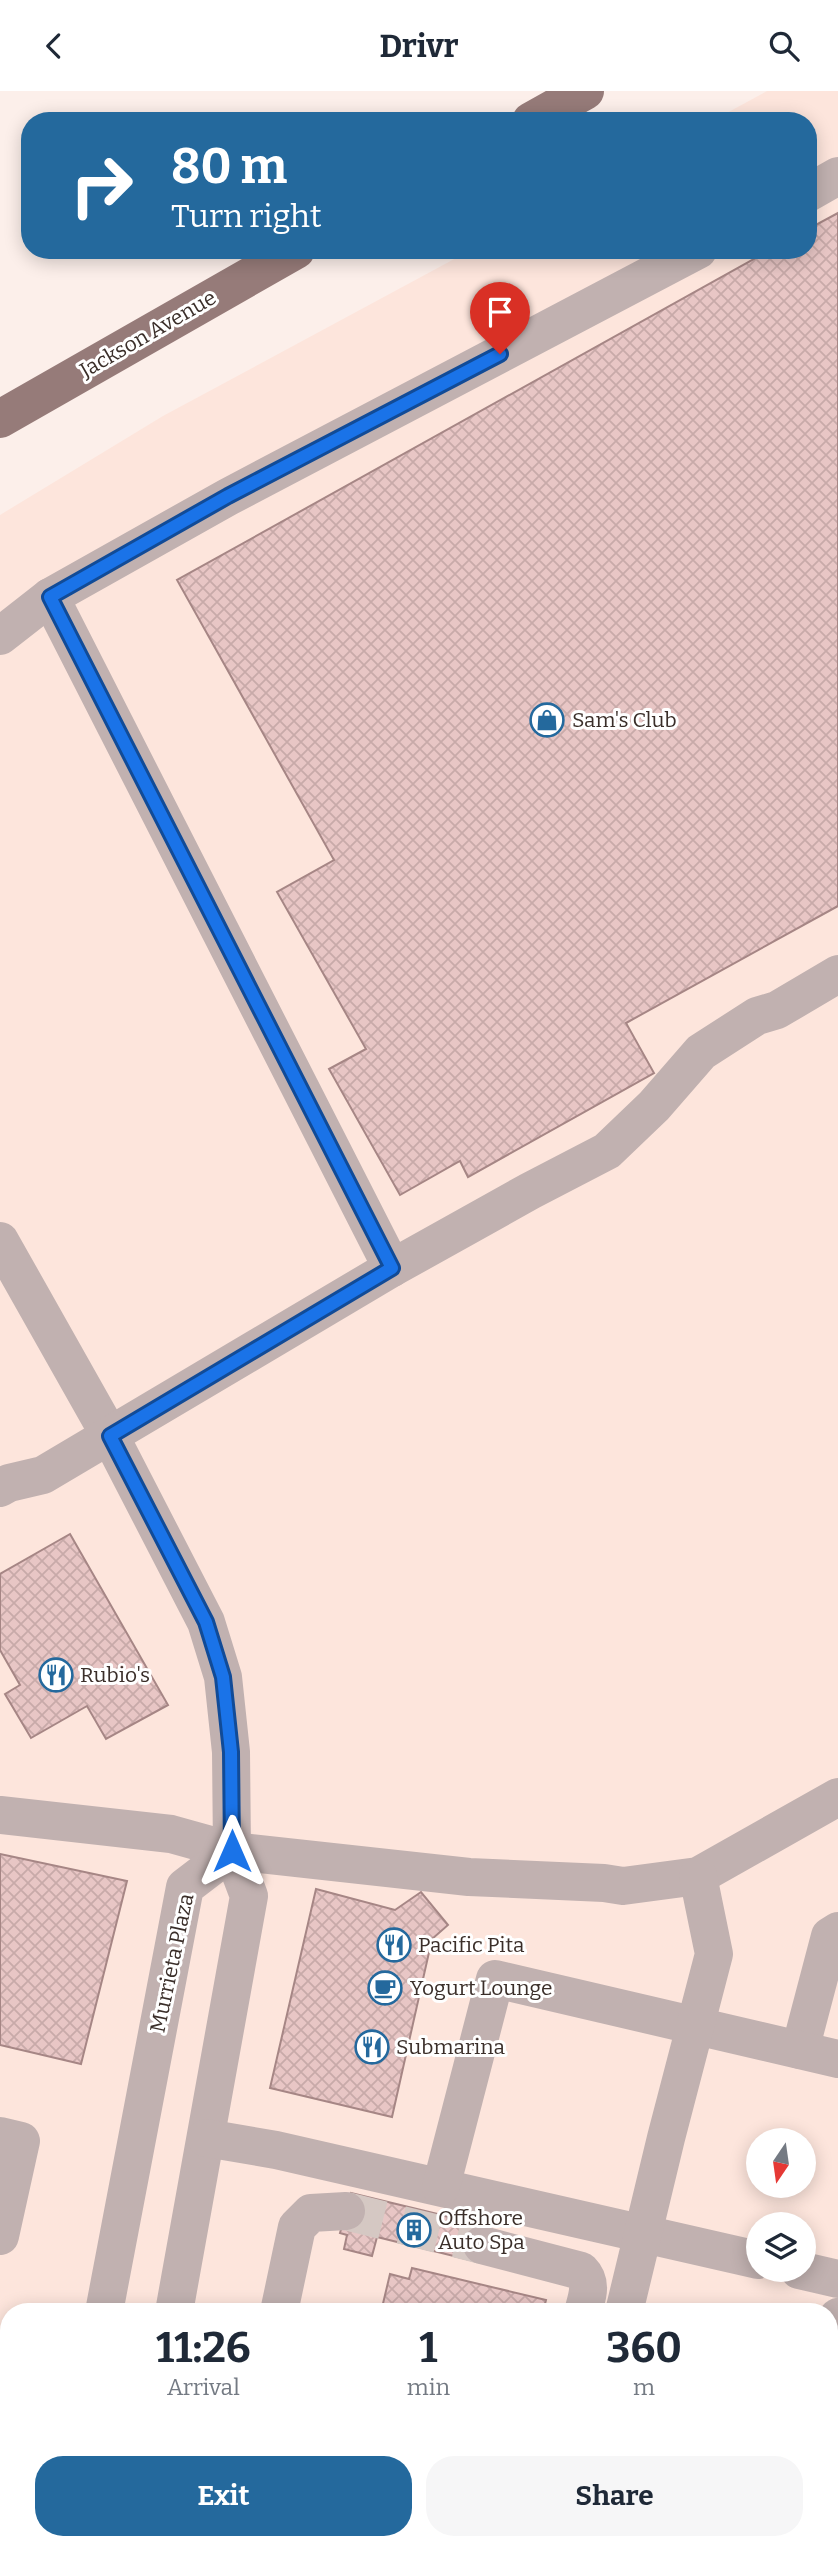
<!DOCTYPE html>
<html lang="en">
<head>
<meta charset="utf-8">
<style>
  body { margin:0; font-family:Bitter,serif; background:#f6f6f7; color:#1f2937; height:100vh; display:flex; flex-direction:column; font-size:26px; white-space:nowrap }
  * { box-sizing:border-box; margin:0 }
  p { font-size:23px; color:#747a83 }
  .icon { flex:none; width:38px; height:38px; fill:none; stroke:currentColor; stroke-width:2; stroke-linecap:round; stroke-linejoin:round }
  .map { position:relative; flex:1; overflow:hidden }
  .side { position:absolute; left:0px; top:2212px; width:838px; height:247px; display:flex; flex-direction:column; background:#fff; border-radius:28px 28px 0 0; box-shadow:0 4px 18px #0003 }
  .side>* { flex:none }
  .hud { position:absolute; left:21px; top:21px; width:796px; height:147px; border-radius:28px; box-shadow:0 4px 18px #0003; background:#24699d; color:#fff; overflow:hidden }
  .needle { width:46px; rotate:193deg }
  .buttons { position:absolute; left:746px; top:2037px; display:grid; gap:14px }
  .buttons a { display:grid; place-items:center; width:70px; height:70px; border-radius:50%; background:#fff; box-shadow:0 4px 18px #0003; font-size:35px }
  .pin { position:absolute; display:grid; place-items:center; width:60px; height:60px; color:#fff; margin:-72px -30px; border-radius:50% 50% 50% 0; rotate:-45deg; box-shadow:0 0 7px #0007 }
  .pin .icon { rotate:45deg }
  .me { position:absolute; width:77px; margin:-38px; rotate:0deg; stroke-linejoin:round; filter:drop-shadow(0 0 5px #0008) }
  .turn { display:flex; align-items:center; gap:24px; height:147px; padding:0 35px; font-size:32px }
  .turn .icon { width:91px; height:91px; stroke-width:2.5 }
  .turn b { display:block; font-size:49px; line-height:60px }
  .eta { display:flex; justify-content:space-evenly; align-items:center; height:119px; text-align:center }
  .eta b { font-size:42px; font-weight:700; line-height:49px }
  .action { display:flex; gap:14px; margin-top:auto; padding:14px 35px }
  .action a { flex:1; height:80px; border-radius:28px; background:#24699d; color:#fff; font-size:28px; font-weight:700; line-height:80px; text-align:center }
  .action a+a { background:#f6f6f7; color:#1f2937 }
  header { display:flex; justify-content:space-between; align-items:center; height:91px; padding:0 35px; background:#fff; font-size:32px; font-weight:700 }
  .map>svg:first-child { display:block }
</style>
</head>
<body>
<header><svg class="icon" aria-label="back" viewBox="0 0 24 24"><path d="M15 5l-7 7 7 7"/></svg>Drivr<svg class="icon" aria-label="search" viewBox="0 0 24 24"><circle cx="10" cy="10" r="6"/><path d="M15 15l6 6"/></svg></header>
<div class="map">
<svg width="838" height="2458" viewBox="0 0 838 2458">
  <defs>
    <pattern id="building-cross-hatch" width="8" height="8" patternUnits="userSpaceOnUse" patternTransform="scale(1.75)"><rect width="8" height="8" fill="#e8c6c5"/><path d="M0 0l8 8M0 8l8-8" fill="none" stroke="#c8aaa9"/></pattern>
  </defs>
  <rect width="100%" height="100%" fill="#fcefea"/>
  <!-- built -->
  <path fill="#fde5dc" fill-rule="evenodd" d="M767,0H838V2458H0V424L163,325L471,159H808V30H712ZM758,2049H803V2095H758ZM758,2133H803V2179H758ZM9,2221H830V2450H9Z"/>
  <!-- building -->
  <g fill="url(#building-cross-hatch)" stroke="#a68685" stroke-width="2">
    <path d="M838,122V815L626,932L654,982L468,1086L460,1070L400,1104L329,978L366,958L277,801L334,769L177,489L770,159H808V138Z"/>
    <path d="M70,1443L168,1614L106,1648L87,1615L31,1647L5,1603L20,1594L0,1559V1483Z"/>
    <path d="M0,1763L127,1790L81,1973L0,1954Z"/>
    <path d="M316,1798L395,1819L421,1801L448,1834L432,1848L392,2026L270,1997Z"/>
    <path d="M351,2102L487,2135L478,2171L377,2146L372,2165L344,2158L347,2144L340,2142Z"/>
    <path d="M412,2177L546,2209L543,2221H381L390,2183L409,2188Z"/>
    <path d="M311,2450H465L463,2458H345Z"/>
    <path d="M483,2450H527L526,2458H482Z"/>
  </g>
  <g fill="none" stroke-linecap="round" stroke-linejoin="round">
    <!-- minor-tunnel -->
    <path stroke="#d5c8c3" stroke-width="38" stroke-dasharray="38 19" stroke-linecap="butt" d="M346,2120L482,2154"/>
    <!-- minor -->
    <g stroke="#c1b1b0" stroke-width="38">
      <path d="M808,102L838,85"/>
      <path d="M50,506L392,1177"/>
      <path d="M0,545L50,506L228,406L698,159"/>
      <path d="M0,1150L110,1345L206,1531L223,1586L231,1661L232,1760L249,1805L174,2221"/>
      <path d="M0,1397L9,1392L43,1384L392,1177L530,1100L607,1060L654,1015L701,961L757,925L777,919L838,883"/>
      <path d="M0,1724L171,1743L232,1760L469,1786L604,1792L623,1795L698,1785L838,1706"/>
      <path d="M800,1959L830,1845L838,1840"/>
      <path d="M0,2045L21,2050L0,2145"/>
      <path d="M206,2047L276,2059L758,2169"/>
      <path d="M441,2096L495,1888L838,1968"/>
      <path d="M482,2154L581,2180C593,2192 587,2206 583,2221"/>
      <path d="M799,2179L838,2188"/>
      <path d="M104,2221L185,1796L232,1760"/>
      <path d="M279,2221L297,2136L311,2122L346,2120"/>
      <path d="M624,2221L666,2047L714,1863L698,1785"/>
      <path d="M830,2254L838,2226"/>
      <path d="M830,2408L834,2409L830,2429"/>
      <path d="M219,2450L218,2453L240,2458"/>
      <path d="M58,2458L60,2450"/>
      <path d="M132,2458L133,2450"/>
      <path d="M290,2458L291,2450"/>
      <path d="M352,2458L354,2450"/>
      <path d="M419,2458L421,2450"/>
      <path d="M474,2458L476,2450"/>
      <path d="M597,2458L598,2450"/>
    </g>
    <!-- major -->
    <g stroke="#967b79" stroke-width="38">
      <path d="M531,30L585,0"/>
      <path d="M0,328L296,159"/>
    </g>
  </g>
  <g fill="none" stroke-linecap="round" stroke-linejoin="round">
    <defs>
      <path id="route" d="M232,1760L231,1661L223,1586L206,1531L110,1345L392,1177L50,506L228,405L500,263"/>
    </defs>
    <!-- route casing -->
    <use href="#route" stroke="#114b97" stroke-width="18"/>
    <!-- route -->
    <use href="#route" stroke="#1a73e8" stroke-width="12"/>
  </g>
  <!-- icons -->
  <defs>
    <symbol id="shop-ring" viewBox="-11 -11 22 22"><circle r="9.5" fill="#fff" stroke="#24699d" stroke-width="1.5"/><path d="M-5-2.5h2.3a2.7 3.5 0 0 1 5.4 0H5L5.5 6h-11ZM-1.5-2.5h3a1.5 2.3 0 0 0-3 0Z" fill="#24699d"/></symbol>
    <symbol id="restaurant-ring" viewBox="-11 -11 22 22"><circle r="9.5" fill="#fff" stroke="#24699d" stroke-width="1.5"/><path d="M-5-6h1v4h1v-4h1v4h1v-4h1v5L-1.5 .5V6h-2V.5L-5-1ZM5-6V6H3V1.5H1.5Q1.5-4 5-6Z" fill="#24699d"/></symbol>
    <symbol id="cafe-ring" viewBox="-11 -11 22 22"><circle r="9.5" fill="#fff" stroke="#24699d" stroke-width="1.5"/><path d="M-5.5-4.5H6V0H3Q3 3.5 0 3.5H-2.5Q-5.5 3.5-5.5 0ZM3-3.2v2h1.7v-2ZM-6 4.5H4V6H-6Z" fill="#24699d"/></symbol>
    <symbol id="building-ring" viewBox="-11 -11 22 22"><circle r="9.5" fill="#fff" stroke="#24699d" stroke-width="1.5"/><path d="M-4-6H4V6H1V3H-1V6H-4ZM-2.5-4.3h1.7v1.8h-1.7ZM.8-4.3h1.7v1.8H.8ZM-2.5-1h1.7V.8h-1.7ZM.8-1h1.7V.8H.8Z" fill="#24699d"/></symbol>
  </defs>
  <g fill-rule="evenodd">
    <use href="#shop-ring" x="528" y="610" width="38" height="38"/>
    <use href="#restaurant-ring" x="37" y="1565" width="38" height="38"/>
    <use href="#restaurant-ring" x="375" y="1835" width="38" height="38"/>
    <use href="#cafe-ring" x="366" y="1878" width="38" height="38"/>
    <use href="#restaurant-ring" x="353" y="1937" width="38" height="38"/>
    <use href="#building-ring" x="395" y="2120" width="38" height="38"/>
  </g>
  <g text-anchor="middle" stroke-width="6" stroke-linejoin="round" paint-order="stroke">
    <!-- street labels -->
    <g font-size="21" fill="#3a2e29" stroke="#fff">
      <text transform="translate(148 243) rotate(-30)" y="7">Jackson Avenue</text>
      <text transform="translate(172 1872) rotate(-78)" y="7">Murrieta Plaza</text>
    </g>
    <!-- poi labels -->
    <g font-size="21" fill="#3a2e29" stroke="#fff" text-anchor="start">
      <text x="572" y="636">Sam's Club</text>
      <text x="80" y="1591">Rubio's</text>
      <text x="418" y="1861">Pacific Pita</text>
      <text x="410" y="1904">Yogurt Lounge</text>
      <text x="396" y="1963">Submarina</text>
      <text x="438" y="2134">Offshore<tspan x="438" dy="24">Auto Spa</tspan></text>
    </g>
  </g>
</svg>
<div class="buttons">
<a><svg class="needle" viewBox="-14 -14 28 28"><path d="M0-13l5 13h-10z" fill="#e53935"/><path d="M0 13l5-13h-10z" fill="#747a83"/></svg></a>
<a><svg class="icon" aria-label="layers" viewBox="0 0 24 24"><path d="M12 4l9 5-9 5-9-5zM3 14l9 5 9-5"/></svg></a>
</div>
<div class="pin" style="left:500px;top:263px;background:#d93025"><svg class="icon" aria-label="arrive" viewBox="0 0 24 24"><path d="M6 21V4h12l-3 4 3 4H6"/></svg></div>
<svg class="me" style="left:232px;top:1760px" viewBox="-20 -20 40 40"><path d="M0-17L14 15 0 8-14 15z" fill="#1a73e8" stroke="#fff" stroke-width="4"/></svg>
<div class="hud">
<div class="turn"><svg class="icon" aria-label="right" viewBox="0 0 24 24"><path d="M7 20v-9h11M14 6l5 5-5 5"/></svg><div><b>80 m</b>Turn right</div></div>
</div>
<section class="side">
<div class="eta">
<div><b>11:26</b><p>Arrival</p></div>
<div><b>1</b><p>min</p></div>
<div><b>360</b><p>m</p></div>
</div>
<div class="action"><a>Exit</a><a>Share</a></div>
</section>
</div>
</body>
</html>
